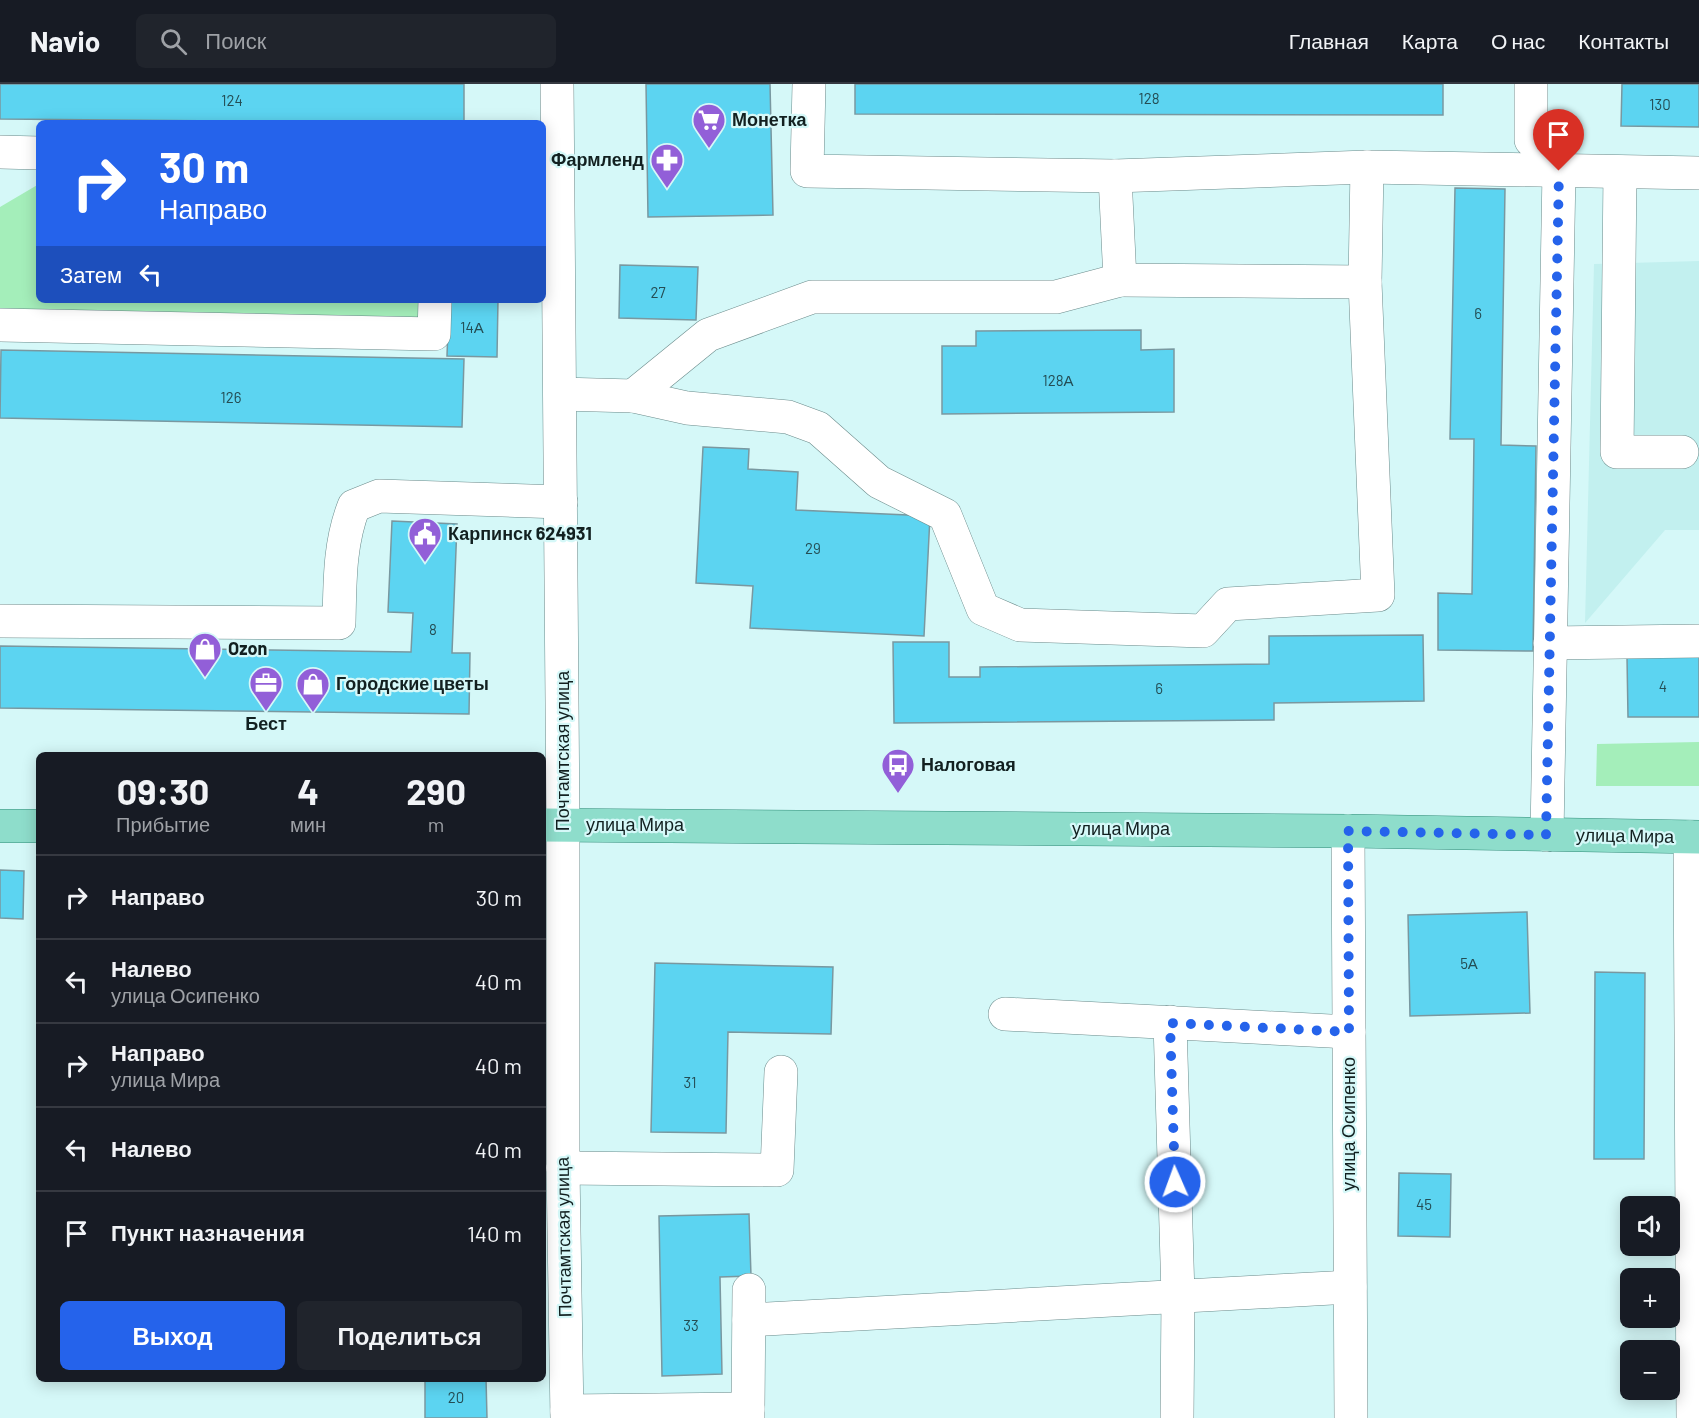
<!DOCTYPE html>
<html lang="ru">
<head>
<meta charset="utf-8">
<style>
  body { margin:0; font-family:Barlow,sans-serif; background:#20242c; color:#f1f3f6; height:100vh; display:flex; flex-direction:column; font-size:22px; white-space:nowrap }
  * { box-sizing:border-box; margin:0 }
  p { font-size:20px; color:#9ea1a6 }
  .icon { flex:none; width:33px; height:33px; fill:none; stroke:currentColor; stroke-width:2; stroke-linecap:round; stroke-linejoin:round }
  .map { position:relative; flex:1; overflow:hidden }
  .drawer { position:absolute; left:36px; top:668px; width:510px; height:630px; display:flex; flex-direction:column; background:#171b24; border-radius:9px; box-shadow:0 3px 15px #0003 }
  .drawer>* { flex:none }
  .guide { position:absolute; left:36px; top:36px; width:510px; height:183px; border-radius:9px; box-shadow:0 3px 15px #0003; background:#2563eb; color:#fff; overflow:hidden }
  .controls { position:absolute; left:1620px; top:1112px; display:grid; gap:12px }
  .controls a { display:grid; place-items:center; width:60px; height:60px; border-radius:9px; background:#171b24; box-shadow:0 3px 15px #0003; font-size:30px }
  .pin { position:absolute; display:grid; place-items:center; width:51px; height:51px; color:#fff; margin:-62px -26px; border-radius:50% 50% 50% 0; rotate:-45deg; box-shadow:0 0 6px #0007 }
  .pin .icon { rotate:45deg }
  .me { position:absolute; width:66px; margin:-33px; rotate:358deg; stroke-linejoin:round; filter:drop-shadow(0 0 4px #0008) }
  .turn { display:flex; align-items:center; gap:21px; height:126px; padding:0 24px; font-size:27px }
  .turn .icon { width:78px; height:78px; stroke-width:2.5 }
  .turn b { display:block; font-size:42px; line-height:51px }
  .then { display:flex; align-items:center; height:57px; padding:0 24px; background:#0003; gap:12px; font-size:22px }
  .eta { display:flex; justify-content:space-evenly; align-items:center; height:102px; text-align:center }
  .eta b { font-size:36px; font-weight:700; line-height:42px }
  .action { display:flex; gap:12px; margin-top:auto; padding:12px 24px }
  .action a { flex:1; height:69px; border-radius:9px; background:#2563eb; color:#fff; font-size:24px; font-weight:700; line-height:69px; text-align:center }
  .action a+a { background:#20242c; color:#f1f3f6 }
  ul { padding:0; list-style:none }
  li { display:flex; align-items:center; gap:18px; height:84px; padding:0 24px; border-top:2px solid #363941 }
  li div { flex:1 }
  li b { display:block; font-size:22px }
  li em { font-style:normal }
  header { display:flex; align-items:center; gap:36px; box-sizing:border-box; height:84px; padding:0 30px; background:#171b24; border-bottom:2px solid #363941 }
  header strong { font-size:28px }
  nav { display:flex; gap:33px; margin-inline-start:auto; font-size:21px }
  .search { width:420px; height:54px; background:#20242c; display:flex; align-items:center; gap:15px; box-sizing:border-box; padding:0 21px; border-radius:9px; color:#9ea1a6; font-size:22px }
  .map>svg:first-child { display:block }
</style>
</head>
<body>
<header>
<strong>Navio</strong>
<div class="search"><svg class="icon" aria-label="search" viewBox="0 0 24 24"><circle cx="10" cy="10" r="6"/><path d="M15 15l6 6"/></svg>Поиск</div>
<nav><a>Главная</a><a>Карта</a><a>О нас</a><a>Контакты</a></nav>
</header>
<div class="map">
<svg width="1699" height="1334" viewBox="0 0 1699 1334">
  <rect width="100%" height="100%" fill="#d5f8f8"/>
  <!-- built -->
  <path fill="#c2f0ef" d="M1699,177V446H1665L1585,539L1594,180Z"/>
  <!-- green -->
  <g fill="#a4eeba">
    <path d="M39,100V216H428V240L0,229V123Z"/>
    <path d="M1699,658V702H1596L1597,660Z"/>
  </g>
  <!-- building -->
  <g fill="#5cd4f1" stroke="#7998a0" stroke-width="1.5">
    <path d="M0,0H464V39L0,35Z"/>
    <path d="M646,0H770L773,131L648,133Z"/>
    <path d="M855,0H1443V31L855,30Z"/>
    <path d="M1622,0H1699V43L1621,42Z"/>
    <path d="M1455,104L1505,105L1501,361L1536,362L1533,567L1438,566V509L1472,510L1474,355H1450Z"/>
    <path d="M620,181L698,183L696,236L619,234Z"/>
    <path d="M449,216H498L497,273L447,272Z"/>
    <path d="M1141,246V266L1174,265V328L942,330V262H976V247Z"/>
    <path d="M1,266L464,275L462,343L0,334Z"/>
    <path d="M703,363L749,365L748,385L798,388L796,426L930,432L924,552L750,544L753,502L696,499Z"/>
    <path d="M392,437L457,440L452,569H470L469,630L0,624V562L411,568L413,529L388,528Z"/>
    <path d="M1423,551L1424,617L1274,619V636L894,639L893,558H949V593H980V583L1269,580V552Z"/>
    <path d="M1627,573H1699V633H1628Z"/>
    <path d="M0,786L24,787L23,835L0,834Z"/>
    <path d="M1527,828L1530,929L1410,932L1408,831Z"/>
    <path d="M655,879L833,883L831,950L728,948L726,1049L651,1048Z"/>
    <path d="M1595,888L1645,889L1644,1075H1594Z"/>
    <path d="M1399,1089L1451,1090L1450,1153L1398,1152Z"/>
    <path d="M749,1130L751,1192L720,1193L722,1290L662,1292L659,1132Z"/>
    <path d="M425,1294H486L487,1334H425Z"/>
  </g>
  <g fill="none" stroke-linecap="round" stroke-linejoin="round">
    <defs>
      <g id="minor">
        <path d="M557,0L563,741V1084L567,1334"/>
        <path d="M809,0L807,87L1115,92L1367,83L1699,89"/>
        <path d="M1531,0V56L1559,87L1547,751"/>
        <path d="M0,68L39,69"/>
        <path d="M1620,88L1617,368H1682"/>
        <path d="M1115,92L1120,196L1365,198"/>
        <path d="M0,241L434,250L435,216"/>
        <path d="M560,310L633,312L687,324L788,333L818,344L879,398L945,431L983,525L1020,541L1203,547L1228,520L1378,511L1365,198L1367,83"/>
        <path d="M633,312L708,251L812,213H1056L1120,196"/>
        <path d="M0,537L339,539C340,499 339,460 354,422L379,412L561,418"/>
        <path d="M1550,559L1699,557"/>
        <path d="M1348,747L1351,1334"/>
        <path d="M1690,753L1693,1334"/>
        <path d="M1005,930L1349,948"/>
        <path d="M1170,938L1178,1212L1177,1334"/>
        <path d="M563,1084L777,1086L781,988"/>
        <path d="M749,1236L1350,1203"/>
        <path d="M748,1325L749,1206"/>
        <path d="M567,1327L748,1325V1334"/>
      </g>
      <g id="major">
        <path d="M543,741L1348,747L1699,753"/>
        <path d="M0,742H39"/>
      </g>
    </defs>
    <!-- minor casing -->
    <use href="#minor" stroke="#6b8b8b" stroke-width="34"/>
    <!-- major casing -->
    <use href="#major" stroke="#318d79" stroke-width="34"/>
    <!-- minor -->
    <use href="#minor" stroke="#fff" stroke-width="33"/>
    <!-- major -->
    <use href="#major" stroke="#8eddcb" stroke-width="33"/>
  </g>
  <g fill="none" stroke-linecap="round" stroke-linejoin="round">
    <!-- route -->
    <path stroke="#2563eb" stroke-width="10" stroke-dasharray="0 18" d="M1175,1098L1170,939L1349,948L1348,747L1546,751L1559,87"/>
  </g>
  <!-- icons -->
  <defs>
    <symbol id="supermarket-pin" viewBox="-11 -11 22 30"><path d="M0 17L-7.5 6A9.5 9.5 0 1 1 7.5 6Z" fill="#925fd8" stroke="#d5f8f8"/><path d="M-6-5.5h2.5l.6 2H6L4.5 2H-2.5L-4.4-4H-6ZM-1.5 3.2a1.3 1.3 0 1 0 .1 0ZM3 3.2a1.3 1.3 0 1 0 .1 0Z" fill="#fff"/></symbol>
    <symbol id="pharmacy-pin" viewBox="-11 -11 22 30"><path d="M0 17L-7.5 6A9.5 9.5 0 1 1 7.5 6Z" fill="#925fd8" stroke="#d5f8f8"/><path d="M-2-6h4v4h4v4h-4v4h-4v-4h-4v-4h4Z" fill="#fff"/></symbol>
    <symbol id="civic-pin" viewBox="-11 -11 22 30"><path d="M0 17L-7.5 6A9.5 9.5 0 1 1 7.5 6Z" fill="#925fd8" stroke="#d5f8f8"/><path d="M-.6-6.5H3V-4.5H.6V-3L4-1V1h2V6H-6V1h2V-1L-.6-3ZM-1.2 2.5V6h2.4V2.5Z" fill="#fff"/></symbol>
    <symbol id="shop-pin" viewBox="-11 -11 22 30"><path d="M0 17L-7.5 6A9.5 9.5 0 1 1 7.5 6Z" fill="#925fd8" stroke="#d5f8f8"/><path d="M-5-2.5h2.3a2.7 3.5 0 0 1 5.4 0H5L5.5 6h-11ZM-1.5-2.5h3a1.5 2.3 0 0 0-3 0Z" fill="#fff"/></symbol>
    <symbol id="office-pin" viewBox="-11 -11 22 30"><path d="M0 17L-7.5 6A9.5 9.5 0 1 1 7.5 6Z" fill="#925fd8" stroke="#d5f8f8"/><path d="M-6-3h4V-5.5h4V-3h4V5H-6ZM-1-4.5V-3h2v-1.5ZM-6 0V1H6V0Z" fill="#fff"/></symbol>
    <symbol id="bus-pin" viewBox="-11 -11 22 30"><path d="M0 17L-7.5 6A9.5 9.5 0 1 1 7.5 6Z" fill="#925fd8" stroke="#d5f8f8"/><path d="M-5-6H5V4H4V6H2V4H-2V6H-4V4H-5ZM-3.5-4V0h7V-4ZM-3.5 1.2v1.5H-2V1.2ZM2 1.2v1.5H3.5V1.2Z" fill="#fff"/></symbol>
  </defs>
  <g fill-rule="evenodd">
    <use href="#supermarket-pin" x="690" y="17" width="38" height="52"/>
    <use href="#pharmacy-pin" x="648" y="57" width="38" height="52"/>
    <use href="#civic-pin" x="406" y="431" width="38" height="52"/>
    <use href="#shop-pin" x="186" y="546" width="38" height="52"/>
    <use href="#office-pin" x="247" y="580" width="38" height="52"/>
    <use href="#shop-pin" x="294" y="581" width="38" height="52"/>
    <use href="#bus-pin" x="879" y="662" width="38" height="52"/>
  </g>
  <g text-anchor="middle" stroke-width="4.5" stroke-linejoin="round" paint-order="stroke">
    <!-- number labels -->
    <g font-size="15" fill="#244d54">
      <text x="1149" y="20">128</text>
      <text x="232" y="22">124</text>
      <text x="1660" y="26">130</text>
      <text x="658" y="214">27</text>
      <text x="1478" y="235">6</text>
      <text x="472" y="249">14А</text>
      <text x="1058" y="302">128А</text>
      <text x="231" y="319">126</text>
      <text x="813" y="470">29</text>
      <text x="433" y="551">8</text>
      <text x="1663" y="608">4</text>
      <text x="1159" y="610">6</text>
      <text x="1469" y="885">5А</text>
      <text x="690" y="1004">31</text>
      <text x="1424" y="1126">45</text>
      <text x="691" y="1247">33</text>
      <text x="456" y="1319">20</text>
    </g>
    <!-- poi labels -->
    <g font-size="18" font-weight="bold" fill="#122020" stroke="#d5f8f8" text-anchor="start">
      <text x="732" y="42">Монетка</text>
      <text x="644" y="82" text-anchor="end">Фармленд</text>
      <text x="448" y="456">Карпинск 624931</text>
      <text x="228" y="571">Ozon</text>
      <text x="336" y="606">Городские цветы</text>
      <text x="266" y="646" text-anchor="middle">Бест</text>
      <text x="921" y="687">Налоговая</text>
    </g>
    <!-- street labels -->
    <g font-size="18" fill="#122020" stroke="#d5f8f8">
      <text transform="translate(563 667) rotate(-90)" y="6">Почтамтская улица</text>
      <text x="635" y="747">улица Мира</text>
      <text x="1121" y="751">улица Мира</text>
      <text transform="translate(1625 752) rotate(1)" y="6">улица Мира</text>
      <text transform="translate(1349 1040) rotate(-90)" y="6">улица Осипенко</text>
      <text transform="translate(564 1153) rotate(-91)" y="6">Почтамтская улица</text>
    </g>
  </g>
</svg>
<div class="controls">
<a><svg class="icon" aria-label="sound" viewBox="0 0 24 24"><path d="M4 9h4l5-4v14l-5-4H4zM17 9q2 3 0 6"/></svg></a>
<a>+</a>
<a>−</a>
</div>
<div class="pin" style="left:1559px;top:87px;background:#d93025"><svg class="icon" aria-label="arrive" viewBox="0 0 24 24"><path d="M6 21V4h12l-3 4 3 4H6"/></svg></div>
<svg class="me" style="left:1175px;top:1098px" viewBox="-20 -20 40 40"><circle r="17" fill="#2563eb" stroke="#fff" stroke-width="3"/><path d="M0-11L8 9 0 5-8 9z" fill="#fff"/></svg>
<div class="guide">
<div class="turn"><svg class="icon" aria-label="right" viewBox="0 0 24 24"><path d="M7 20v-9h11M14 6l5 5-5 5"/></svg><div><b>30 m</b>Направо</div></div>
<div class="then">Затем<svg class="icon" aria-label="left" viewBox="0 0 24 24"><path d="M17 20v-9H6M10 6l-5 5 5 5"/></svg></div>
</div>
<section class="drawer">
<div class="eta">
<div><b>09:30</b><p>Прибытие</p></div>
<div><b>4</b><p>мин</p></div>
<div><b>290</b><p>m</p></div>
</div>
<ul>
<li><svg class="icon" aria-label="right" viewBox="0 0 24 24"><path d="M7 20v-9h11M14 6l5 5-5 5"/></svg><div><b>Направо</b></div><em>30 m</em></li>
<li><svg class="icon" aria-label="left" viewBox="0 0 24 24"><path d="M17 20v-9H6M10 6l-5 5 5 5"/></svg><div><b>Налево</b><p>улица Осипенко</p></div><em>40 m</em></li>
<li><svg class="icon" aria-label="right" viewBox="0 0 24 24"><path d="M7 20v-9h11M14 6l5 5-5 5"/></svg><div><b>Направо</b><p>улица Мира</p></div><em>40 m</em></li>
<li><svg class="icon" aria-label="left" viewBox="0 0 24 24"><path d="M17 20v-9H6M10 6l-5 5 5 5"/></svg><div><b>Налево</b></div><em>40 m</em></li>
<li><svg class="icon" aria-label="arrive" viewBox="0 0 24 24"><path d="M6 21V4h12l-3 4 3 4H6"/></svg><div><b>Пункт назначения</b></div><em>140 m</em></li>
</ul>
<div class="action"><a>Выход</a><a>Поделиться</a></div>
</section>
</div>
</body>
</html>
